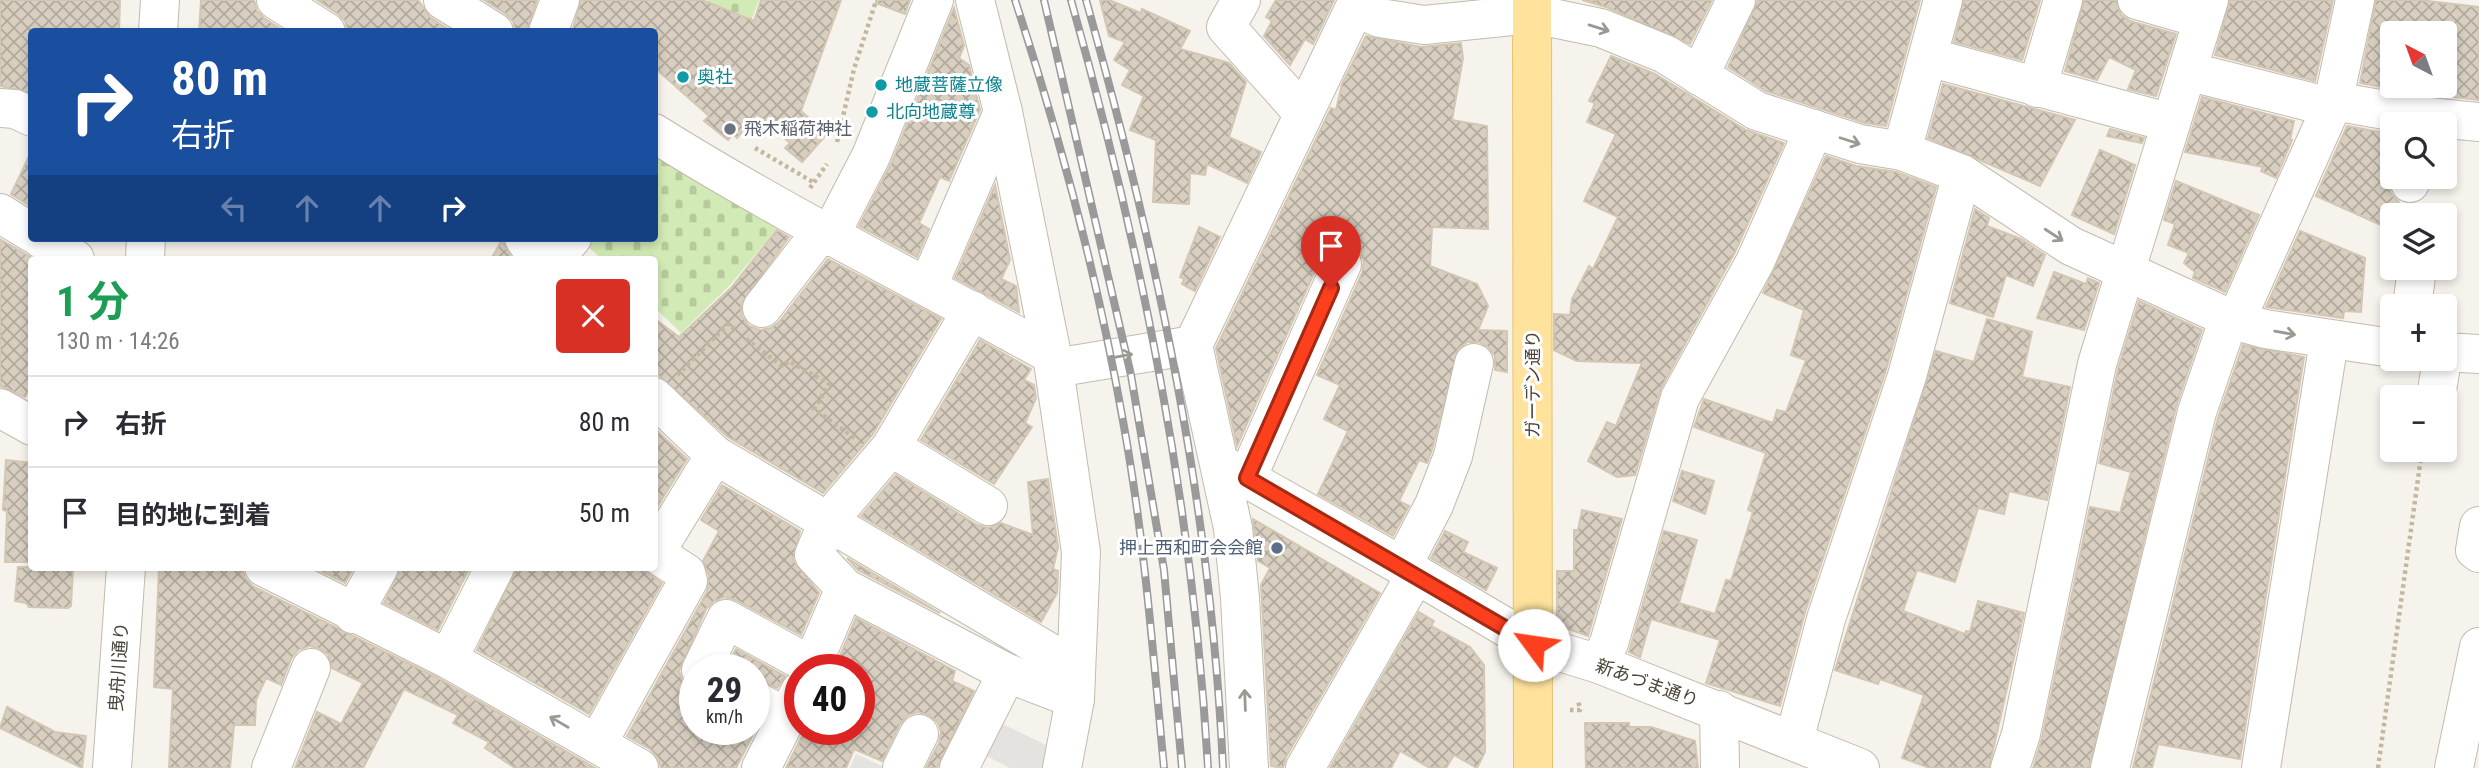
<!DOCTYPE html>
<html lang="ja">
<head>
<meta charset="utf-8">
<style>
  body { margin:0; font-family:"Roboto Condensed","Noto Sans JP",sans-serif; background:#f7f7f7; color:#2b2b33; height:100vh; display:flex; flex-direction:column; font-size:26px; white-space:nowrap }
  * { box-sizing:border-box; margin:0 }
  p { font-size:23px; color:#7c7c81 }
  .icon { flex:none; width:38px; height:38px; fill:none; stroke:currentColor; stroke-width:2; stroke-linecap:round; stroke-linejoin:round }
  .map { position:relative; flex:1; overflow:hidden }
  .sheet { position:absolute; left:28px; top:256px; width:630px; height:315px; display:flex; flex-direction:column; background:#fff; border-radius:7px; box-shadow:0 4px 10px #0003 }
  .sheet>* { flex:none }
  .guide { position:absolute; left:28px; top:28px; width:630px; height:214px; border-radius:7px; box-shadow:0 4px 10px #0003; background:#1a4fa0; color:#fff; overflow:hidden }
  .needle { width:46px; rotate:319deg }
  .fabs { position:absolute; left:2380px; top:21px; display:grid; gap:14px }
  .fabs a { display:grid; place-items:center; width:77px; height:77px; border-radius:7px; background:#fff; box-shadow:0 4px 10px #0003; font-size:35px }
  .speed { position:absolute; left:679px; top:654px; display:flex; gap:14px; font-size:35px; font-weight:700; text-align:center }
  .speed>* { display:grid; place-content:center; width:91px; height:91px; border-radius:50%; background:#fff; box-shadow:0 4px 10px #0003; line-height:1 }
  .speed small { font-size:18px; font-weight:400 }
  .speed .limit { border:10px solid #d22; background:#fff; color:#111 }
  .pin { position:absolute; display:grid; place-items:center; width:60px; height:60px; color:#fff; margin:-72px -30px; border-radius:50% 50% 50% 0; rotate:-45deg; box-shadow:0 0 7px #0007 }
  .pin .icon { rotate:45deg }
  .me { position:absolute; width:77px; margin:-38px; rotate:301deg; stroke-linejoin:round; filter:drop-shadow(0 0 5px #0008) }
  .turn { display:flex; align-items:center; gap:24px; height:147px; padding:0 28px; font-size:32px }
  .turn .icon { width:91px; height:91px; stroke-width:2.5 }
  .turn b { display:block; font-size:49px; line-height:60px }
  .lanes { display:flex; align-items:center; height:66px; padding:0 28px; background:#0003; justify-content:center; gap:35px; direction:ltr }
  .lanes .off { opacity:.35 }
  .round { display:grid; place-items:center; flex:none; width:74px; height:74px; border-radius:7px; background:#f7f7f7 }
  .overview { display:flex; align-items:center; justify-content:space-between; height:119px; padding:0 28px }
  h1 { font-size:42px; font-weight:700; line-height:52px; color:#1e9e55 }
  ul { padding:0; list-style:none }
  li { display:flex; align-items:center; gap:21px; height:91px; padding:0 28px; border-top:2px solid #e1e1e2 }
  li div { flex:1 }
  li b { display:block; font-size:26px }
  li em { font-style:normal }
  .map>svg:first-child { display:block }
</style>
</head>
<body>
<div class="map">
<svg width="2479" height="768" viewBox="0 0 2479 768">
  <defs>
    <pattern id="cemetery-stones" width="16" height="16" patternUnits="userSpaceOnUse" patternTransform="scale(1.75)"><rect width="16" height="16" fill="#d2eab5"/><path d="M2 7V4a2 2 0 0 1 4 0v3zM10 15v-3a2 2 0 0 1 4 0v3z" fill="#b6ca9c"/></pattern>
    <pattern id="building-cross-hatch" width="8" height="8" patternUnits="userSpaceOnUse" patternTransform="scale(1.75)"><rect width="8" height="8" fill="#d8cfc1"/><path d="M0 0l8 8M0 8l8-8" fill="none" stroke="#b1aa9e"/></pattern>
  </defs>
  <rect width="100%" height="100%" fill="#f6f3ec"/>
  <!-- cemetery -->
  <g fill="url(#cemetery-stones)">
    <path d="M707,0H759L735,63L695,32Z"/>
    <path d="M654,151L784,220L730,285L681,333L655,308L654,259H602L582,242L585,238H654Z"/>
  </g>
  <!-- parking -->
  <g fill="#e5e3e0">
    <path d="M994,720L1048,746L1042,768H1010L977,751Z"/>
    <path d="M856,754L886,768H850Z"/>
  </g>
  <!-- building -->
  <g fill="url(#building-cross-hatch)" stroke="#d3c7b4" stroke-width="2">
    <path d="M0,0H120L119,32H32V93L0,86Z"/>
    <path d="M201,0H254L257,11L264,18L285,32H199Z"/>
    <path d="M317,0H418L431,18L452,32H348L345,21L338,14Z"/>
    <path d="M484,0H537L527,32H516L513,21L506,14Z"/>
    <path d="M581,0H702L754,21L761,0H841L801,111L827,134L802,162L785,148L790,143L757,114L737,138L733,134L728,140L704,121L709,116L654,67V32H572Z"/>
    <path d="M876,0H910L905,14L876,3Z"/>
    <path d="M1100,0H1109L1141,13L1142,9L1190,31L1180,49L1229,63L1246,82L1229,137L1261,152L1247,183L1207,164L1205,175L1190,173L1189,204L1153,202L1156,140L1130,130L1144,96L1122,85L1130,70L1114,60L1125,42L1109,36Z"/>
    <path d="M1276,0H1334L1313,44L1305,39L1290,65L1264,36L1272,21L1266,17Z"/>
    <path d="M1582,0H1712L1690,44L1609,8Z"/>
    <path d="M1758,0H1920L1886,126L1865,123L1766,91L1728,67Z"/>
    <path d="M1964,0H2040L2022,60L1954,42Z"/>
    <path d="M2084,0H2116L2121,15L2130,21L2176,34L2156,96L2128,89L2136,70L2109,57L2097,80L2065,71Z"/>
    <path d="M2230,0H2333L2315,81L2215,55Z"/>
    <path d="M2376,0H2419L2479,7V100L2445,96V33H2392V89L2360,83Z"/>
    <path d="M954,8L964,46L959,58L969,65L980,110L949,181L940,177L919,223L929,229L917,257L859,226L891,164Z"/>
    <path d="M1366,36L1421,47L1461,43L1463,58L1452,120L1487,126L1488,229L1432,227L1430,266L1477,284L1488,306L1478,330L1507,331V372L1495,370V356L1488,347L1479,342H1467L1458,349L1432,450L1427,463L1419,460L1399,501L1409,506L1393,536L1318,494L1348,431L1324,419L1340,385L1317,375L1362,273L1364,261L1359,251L1350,244L1339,242L1329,247L1322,255L1237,446L1216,348L1331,108L1336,110L1342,84Z"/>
    <path d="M1611,56L1655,74L1746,130L1784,143L1735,252L1661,388L1635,475L1617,477L1588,461L1607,422L1616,426L1642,363L1577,361L1554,350V314L1570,315L1572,299L1589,266L1593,269L1618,217L1584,201L1616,134L1587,122L1595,103L1589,101Z"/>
    <path d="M1943,84L2075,120L2040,186L1928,138Z"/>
    <path d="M2202,97L2294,121L2290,140H2292L2276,178L2261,171L2263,167L2185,152Z"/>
    <path d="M2347,126L2392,134V165L2388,183L2391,194L2399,202L2398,215H2392V230L2316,196Z"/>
    <path d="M2110,129L2144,138L2142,143L2107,136Z"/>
    <path d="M32,150V207L11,194Z"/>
    <path d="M2100,150L2135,165L2114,234L2072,215Z"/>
    <path d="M1826,156L1856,166L1896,172L1936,187L1886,370L1805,612L1780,706L1706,683L1720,640L1651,619L1640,657L1629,652L1664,531L1697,540L1679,603L1715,614L1726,580L1731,581L1753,512L1748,510L1766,453L1694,427L1704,399L1773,423L1777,410L1786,412L1806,360L1791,355L1804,310L1763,293Z"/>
    <path d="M2176,181L2259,215L2225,292L2193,278L2195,272L2184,263L2189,253L2168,245L2175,224L2164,220Z"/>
    <path d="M995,185L1010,260L1001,279L1016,286L1019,312L955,278Z"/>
    <path d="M1975,209L1989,218L1987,226L2021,239L2045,255L2033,286L2006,275L1993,317L1950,303Z"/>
    <path d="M1199,227L1220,237L1195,291L1182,284L1184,279L1180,277Z"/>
    <path d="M777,230L789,237L741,304L742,316L749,326L760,330L771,328L779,322L828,259L941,319L873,434L823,493L728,437L654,371V318L679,337L731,288Z"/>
    <path d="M2300,231L2365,258L2361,312L2344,311L2343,318L2266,307Z"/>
    <path d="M0,239L32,258V386L25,397L0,386Z"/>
    <path d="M502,240L512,259H491Z"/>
    <path d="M2054,272L2086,284L2088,278L2099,283L2084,330L2037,318Z"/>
    <path d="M2139,301L2202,330L2176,407L2089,768H2033L2042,738L2090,507L2120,513L2131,472L2099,463L2118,369Z"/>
    <path d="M1987,319L2032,332L2022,377L2070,387L2047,500L2009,491L2004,514L1978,508L1955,582L1917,570L1903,611L1965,634L1966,631L1970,632L1978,601L2024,613L1989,768H1930L1902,758L1924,695L1880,679L1878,684L1835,670L1936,351L1974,362Z"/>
    <path d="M980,340L1031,369L1024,380L1034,385L1036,398L1025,423L1032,427L994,484L921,440Z"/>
    <path d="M2243,345L2304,357L2240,759L2158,744L2152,768H2133L2218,418Z"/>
    <path d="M654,428L687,459L654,512Z"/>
    <path d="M6,460L32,463V562H5L7,511L3,510Z"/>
    <path d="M1682,471L1714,481L1705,514L1673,501Z"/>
    <path d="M896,475L977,525L988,528L1001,523L1033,535L1028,482L1048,479L1058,547L1053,569L1058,571L1057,593L1041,622L861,516Z"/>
    <path d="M722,485L800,531L793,560L819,593L801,635L736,600L724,597L714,601L706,609L679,671L683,683L695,690V730H754V725L757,727L736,768H661L658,758L650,749L627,736L707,592L709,576L703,561L719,531L701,520Z"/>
    <path d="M1582,510L1622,519L1588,636L1557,625V571H1574V530H1578Z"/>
    <path d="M1253,519L1380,593L1286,757L1283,768L1271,766L1261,585L1270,568L1258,561Z"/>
    <path d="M1445,531L1468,542L1463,552L1497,568L1486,590L1431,558Z"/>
    <path d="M847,558L940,613L858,570Z"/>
    <path d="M18,567H73L71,606L68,608L29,607L26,603L15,601Z"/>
    <path d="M159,567H242L245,578L254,587L438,678L595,768H515L485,748L489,742L453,723L458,715L404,689L363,768H295L317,712L341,724L363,683L332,668L328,654L318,648L309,646L298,650L291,659L281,685L266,678L256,700L255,725H234L230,768H169L173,689L154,687Z"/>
    <path d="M313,567H354L345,583Z"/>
    <path d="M401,567H470L438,630L384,603Z"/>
    <path d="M517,567H639L662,583L589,714L477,650Z"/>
    <path d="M1419,612L1434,621L1431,626L1470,647L1484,665L1485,752L1477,768L1454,755L1446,768H1430L1400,751L1391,768H1330Z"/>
    <path d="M856,618L955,671L952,681L974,691L937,768H926L939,743L941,732L938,723L929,715L918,712L908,715L900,724L882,761L854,749L846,768H786L805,730L825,737L814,730H859V670H834Z"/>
    <path d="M736,649L785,676L777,688L754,678V670H725Z"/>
    <path d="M7,707L55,732L86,736L82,768L0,728Z"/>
    <path d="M1585,723H1629V727H1651L1695,741L1698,768H1586Z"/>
  </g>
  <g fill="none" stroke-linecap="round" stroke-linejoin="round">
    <defs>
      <g id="minor">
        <path d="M276,0L326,32"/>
        <path d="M443,0L494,32"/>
        <path d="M975,0L1003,112L1052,355L1081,552L1075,699L1062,768"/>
        <path d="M1241,0L1226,27L1303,113"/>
        <path d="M2137,0L2203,19"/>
        <path d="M158,32L160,0"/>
        <path d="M548,32L560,0"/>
        <path d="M1928,57L2171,123"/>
        <path d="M2187,71L2318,104L2345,103L2419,116L2479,122"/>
        <path d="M1699,76L1736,0"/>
        <path d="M2037,88L2063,0"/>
        <path d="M0,108L15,109L32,117"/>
        <path d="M654,133C783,214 919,281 1052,355"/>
        <path d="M1902,151L1943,0"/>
        <path d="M2410,183V177"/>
        <path d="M0,213L32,233"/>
        <path d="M829,237L871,156L934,0"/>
        <path d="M40,238L75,259"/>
        <path d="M524,238L538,259"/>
        <path d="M145,259L146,238"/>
        <path d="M554,259L572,238"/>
        <path d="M928,286L1003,112"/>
        <path d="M2412,306L2417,269"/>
        <path d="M762,308L821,232"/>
        <path d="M972,310L891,447L828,521L814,555L845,588L1007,673L1075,699"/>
        <path d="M1193,345L1355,7L1380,18L1424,25L1533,14L1601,28L1665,54L1757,111L1860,144L1902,151L1962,174L2071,246L2233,320L2265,329L2392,348"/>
        <path d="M2445,352L2479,354"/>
        <path d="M1055,368L1193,345L1233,528L1240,598L1249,768"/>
        <path d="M654,397L715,455L1076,668"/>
        <path d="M2436,397L2442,359"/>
        <path d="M0,408L32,426"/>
        <path d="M891,447L988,506"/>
        <path d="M1221,464L1402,566L1534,644L1599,664L1860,768"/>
        <path d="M1247,478L1342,264"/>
        <path d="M2479,526L2475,550L2479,553"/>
        <path d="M1402,566L1434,505L1453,456L1474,363"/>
        <path d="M264,567L448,659L639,768"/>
        <path d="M353,614L379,567"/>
        <path d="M448,659L495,567"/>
        <path d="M1599,664L1609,643L1680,398L1755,262L1814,129"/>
        <path d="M701,670L726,619L812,666"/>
        <path d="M810,670L845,588"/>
        <path d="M754,700L787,718"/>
        <path d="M1719,710L1720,768"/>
        <path d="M1794,741L1826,619L1907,376L1962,174"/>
        <path d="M597,744L688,581L686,573L655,553L715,455"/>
        <path d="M112,768L126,567"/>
        <path d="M271,768L311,668"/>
        <path d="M761,768L800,691"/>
        <path d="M902,768L919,734"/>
        <path d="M959,768L1007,673"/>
        <path d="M1305,768L1416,574"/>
        <path d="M2010,768L2021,734L2097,364L2209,0"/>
        <path d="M2110,768L2197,412L2226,327L2241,309L2333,103L2355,0"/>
        <path d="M2261,768L2329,341"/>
        <path d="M2454,768L2479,647"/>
      </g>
      <path id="major" d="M1532,0L1533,768"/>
    </defs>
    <!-- minor casing -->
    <use href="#minor" stroke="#c2bbae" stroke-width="40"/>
    <!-- major casing -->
    <use href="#major" stroke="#e6c16a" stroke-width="40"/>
    <!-- path -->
    <g stroke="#c4b79f" stroke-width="4.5" stroke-dasharray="3.5 3.5" stroke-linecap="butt">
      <path d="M837,142L854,69L876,1"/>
      <path d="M755,148L813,182"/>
      <path d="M810,188L827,164"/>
      <path d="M746,339L782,366L789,361L829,384L814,409L856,439"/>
      <path d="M677,375L728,324L737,331"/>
      <path d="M1570,710H1580L1578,700"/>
      <path d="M2378,768L2422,450"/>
    </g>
    <!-- minor -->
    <use href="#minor" stroke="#fff" stroke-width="38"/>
    <!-- major -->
    <use href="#major" stroke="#ffe39c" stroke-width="38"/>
    <defs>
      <g id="rail">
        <path d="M1015,0C1060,137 1098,279 1123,421C1144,535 1153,652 1164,768"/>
        <path d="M1044,0L1131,375L1164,570L1182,768"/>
        <path d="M1071,0C1142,252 1193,507 1208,768"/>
        <path d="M1086,0C1157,252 1211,506 1223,768"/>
      </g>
    </defs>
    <!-- rail casing -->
    <use href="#rail" stroke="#9a9a9a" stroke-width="8"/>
    <!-- rail -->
    <use href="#rail" stroke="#fff" stroke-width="5" stroke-dasharray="16" stroke-linecap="butt"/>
  </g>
  <!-- one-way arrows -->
  <defs><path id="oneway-shaft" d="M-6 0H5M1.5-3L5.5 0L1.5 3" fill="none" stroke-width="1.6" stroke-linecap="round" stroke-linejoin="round" transform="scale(1.75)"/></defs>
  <g stroke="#9c9892">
    <use href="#oneway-shaft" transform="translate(1599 28) rotate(17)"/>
    <use href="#oneway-shaft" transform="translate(1850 141) rotate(18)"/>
    <use href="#oneway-shaft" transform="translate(2054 235) rotate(33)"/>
    <use href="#oneway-shaft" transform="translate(2285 333) rotate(10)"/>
    <use href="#oneway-shaft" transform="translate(1122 356) rotate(-10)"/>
    <use href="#oneway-shaft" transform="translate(1245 700) rotate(-92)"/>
    <use href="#oneway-shaft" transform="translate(559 722) rotate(-150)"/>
  </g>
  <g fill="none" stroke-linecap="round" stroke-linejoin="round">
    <defs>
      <path id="route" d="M1331,288L1247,478L1534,645"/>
    </defs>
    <!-- route casing -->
    <use href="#route" stroke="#a42913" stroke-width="18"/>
    <!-- route -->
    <use href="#route" stroke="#fc3f1d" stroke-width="12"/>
  </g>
  <!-- markers -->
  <g fill="#0f9aa8" stroke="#fff" stroke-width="2.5">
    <circle cx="683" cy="77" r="7"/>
    <circle cx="881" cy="85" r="7"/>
    <circle cx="872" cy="112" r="7"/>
  </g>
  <circle fill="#6b7280" stroke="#fff" stroke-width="2.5" cx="730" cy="129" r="7"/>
  <circle fill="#5c6f8a" stroke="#fff" stroke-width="2.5" cx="1277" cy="548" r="7"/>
  <g text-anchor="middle" stroke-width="6" stroke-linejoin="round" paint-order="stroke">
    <!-- culture labels -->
    <g font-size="18" fill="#0d838f" stroke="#fff" text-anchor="start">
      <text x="697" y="83">奥社</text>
      <text x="895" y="91">地蔵菩薩立像</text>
      <text x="886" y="118">北向地蔵尊</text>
    </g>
    <!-- worship labels -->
    <g font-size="18" fill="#5b616d" stroke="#fff" text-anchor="start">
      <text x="744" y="135">飛木稲荷神社</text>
    </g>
    <!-- street labels -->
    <g font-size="18" fill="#4b4439" stroke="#fff">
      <text transform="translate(1533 384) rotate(-90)" y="6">ガーデン通り</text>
      <text transform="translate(119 667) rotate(-86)" y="6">曳舟川通り</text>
      <text transform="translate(1647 683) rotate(20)" y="6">新あづま通り</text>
    </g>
    <!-- service labels -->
    <g font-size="18" fill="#4e5e75" stroke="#fff" text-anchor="end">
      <text x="1263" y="554">押上西和町会会館</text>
    </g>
  </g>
</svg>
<div class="fabs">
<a><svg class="needle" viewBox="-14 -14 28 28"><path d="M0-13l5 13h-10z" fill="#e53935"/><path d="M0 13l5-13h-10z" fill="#7c7c81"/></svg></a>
<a><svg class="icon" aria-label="search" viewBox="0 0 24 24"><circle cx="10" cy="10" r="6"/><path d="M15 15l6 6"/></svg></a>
<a><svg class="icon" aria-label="layers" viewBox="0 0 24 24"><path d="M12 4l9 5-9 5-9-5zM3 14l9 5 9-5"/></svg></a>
<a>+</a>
<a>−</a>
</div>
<div class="speed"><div>29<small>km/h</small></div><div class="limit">40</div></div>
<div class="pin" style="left:1331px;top:288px;background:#d93025"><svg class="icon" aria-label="arrive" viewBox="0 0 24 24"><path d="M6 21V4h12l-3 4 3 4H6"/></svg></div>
<svg class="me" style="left:1534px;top:645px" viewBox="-20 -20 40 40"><circle r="19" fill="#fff"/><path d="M0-13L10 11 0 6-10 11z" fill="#fc3f1d"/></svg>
<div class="guide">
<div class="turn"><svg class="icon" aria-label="right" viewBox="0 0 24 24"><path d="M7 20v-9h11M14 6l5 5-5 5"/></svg><div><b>80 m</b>右折</div></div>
<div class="lanes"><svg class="icon off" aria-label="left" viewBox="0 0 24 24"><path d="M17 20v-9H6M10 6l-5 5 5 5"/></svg><svg class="icon off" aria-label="ahead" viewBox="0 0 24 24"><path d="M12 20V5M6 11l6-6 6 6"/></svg><svg class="icon off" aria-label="ahead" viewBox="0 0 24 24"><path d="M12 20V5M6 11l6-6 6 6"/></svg><svg class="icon" aria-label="right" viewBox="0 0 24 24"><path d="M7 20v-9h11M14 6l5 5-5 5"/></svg></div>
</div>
<section class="sheet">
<div class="overview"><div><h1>1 分</h1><p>130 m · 14:26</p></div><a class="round" style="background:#d93025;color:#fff"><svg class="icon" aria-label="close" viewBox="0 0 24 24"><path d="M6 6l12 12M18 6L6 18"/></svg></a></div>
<ul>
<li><svg class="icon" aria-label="right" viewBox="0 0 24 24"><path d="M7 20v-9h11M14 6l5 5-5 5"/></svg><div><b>右折</b></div><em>80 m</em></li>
<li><svg class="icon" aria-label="arrive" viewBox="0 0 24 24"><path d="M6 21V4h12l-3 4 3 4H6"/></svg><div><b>目的地に到着</b></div><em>50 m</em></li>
</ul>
</section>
</div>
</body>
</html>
